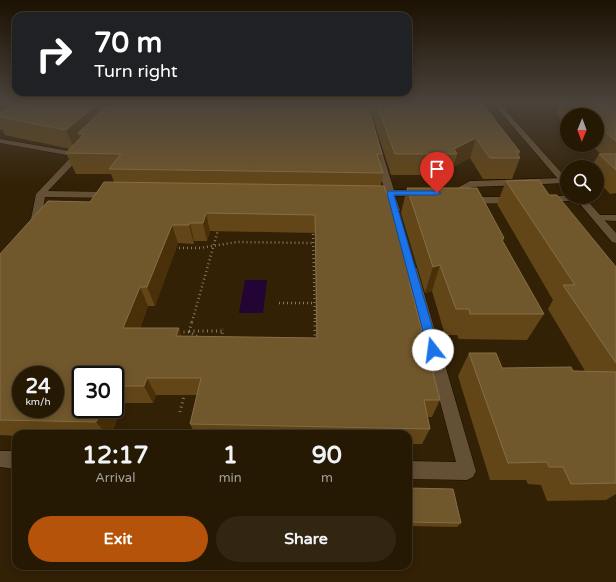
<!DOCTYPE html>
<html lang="en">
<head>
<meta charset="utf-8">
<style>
  body { margin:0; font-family:"Varela Round",sans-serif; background:#322613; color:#f1f3f6; height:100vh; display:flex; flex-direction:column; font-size:15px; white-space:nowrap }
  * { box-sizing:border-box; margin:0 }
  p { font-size:13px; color:#a4a09a }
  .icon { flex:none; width:22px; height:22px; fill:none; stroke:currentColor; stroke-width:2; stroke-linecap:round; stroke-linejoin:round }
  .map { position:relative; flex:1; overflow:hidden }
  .side { position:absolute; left:12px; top:430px; width:400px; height:140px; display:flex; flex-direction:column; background:#261904; border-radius:12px; box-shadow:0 2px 10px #0003,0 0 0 1px #423826 }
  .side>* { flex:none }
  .top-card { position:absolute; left:12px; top:12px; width:400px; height:84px; border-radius:12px; box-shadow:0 2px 10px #0003,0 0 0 1px #423826; background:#202124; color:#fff; overflow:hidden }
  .needle { width:26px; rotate:181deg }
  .controls { position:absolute; left:560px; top:108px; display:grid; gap:8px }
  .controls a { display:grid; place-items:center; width:44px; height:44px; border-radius:50%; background:#261904; box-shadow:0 2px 10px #0003,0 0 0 1px #423826; font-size:20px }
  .speed { position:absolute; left:12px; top:366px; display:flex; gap:8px; font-size:20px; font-weight:700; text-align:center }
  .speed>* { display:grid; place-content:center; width:52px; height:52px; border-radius:50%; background:#261904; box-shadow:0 2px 10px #0003,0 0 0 1px #423826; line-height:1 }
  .speed small { font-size:10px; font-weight:400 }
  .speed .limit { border:2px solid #111; border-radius:6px; background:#fff; color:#111 }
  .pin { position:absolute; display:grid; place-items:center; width:34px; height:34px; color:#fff; margin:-41px -17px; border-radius:50% 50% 50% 0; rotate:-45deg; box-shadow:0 0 4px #0007 }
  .pin .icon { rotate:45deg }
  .me { position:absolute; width:44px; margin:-22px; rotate:345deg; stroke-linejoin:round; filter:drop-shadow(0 0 3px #0008) }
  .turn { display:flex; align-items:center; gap:14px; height:84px; padding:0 16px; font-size:18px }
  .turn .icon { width:52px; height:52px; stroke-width:2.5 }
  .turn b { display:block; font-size:28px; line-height:34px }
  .eta { display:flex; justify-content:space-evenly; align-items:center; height:68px; text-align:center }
  .eta b { font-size:24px; font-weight:700; line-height:28px }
  .primary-button { display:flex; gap:8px; margin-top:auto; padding:8px 16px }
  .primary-button a { flex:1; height:46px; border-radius:24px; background:#b45309; color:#fff; font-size:16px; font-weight:700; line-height:46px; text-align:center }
  .primary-button a+a { background:#322613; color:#f1f3f6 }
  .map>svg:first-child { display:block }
</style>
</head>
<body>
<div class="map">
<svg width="616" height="582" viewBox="0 0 616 582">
  <rect width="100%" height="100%" fill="#332106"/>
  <!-- water -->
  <path fill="#230434" d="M245,280H267L263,313H239Z"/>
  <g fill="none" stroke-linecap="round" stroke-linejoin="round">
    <defs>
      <g id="minor">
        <path d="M0,139L75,152L78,149H84V153L48,191L112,192L117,195L112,198L45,197L41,220L35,228H27L26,226L31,219L36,194L72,156L0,143Z"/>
        <path d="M373,143H379L380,145L394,190H421L426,193L421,196H395L400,210L398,212H392L390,210L372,145Z"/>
        <path d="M564,178L567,179V183L472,187L456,195H450L448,193L470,181Z"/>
        <path d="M469,194L480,197H514L519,200L514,203C501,203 473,206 464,197Z"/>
        <path d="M544,196H567V197L584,198L579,201H541L539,199Z"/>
        <path d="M597,215H616V221L594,220L592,218Z"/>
        <path d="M411,265L415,266L417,269L476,471L473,477L467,480L408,479V461L456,462L405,269L407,266Z"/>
        <path d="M0,451H16V469L0,467Z"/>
      </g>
      <g id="tertiary">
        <path d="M492,102H498L567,179V187L564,186Z"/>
        <path d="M574,197H584L616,233V243L612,242Z"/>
      </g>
    </defs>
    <!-- minor casing -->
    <use href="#minor" stroke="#180b00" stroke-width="1"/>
    <!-- tertiary casing -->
    <use href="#tertiary" stroke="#180b00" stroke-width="1"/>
    <!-- path-far2 -->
    <g stroke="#887863" stroke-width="2" stroke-dasharray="1 2.5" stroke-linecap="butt">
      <path d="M313,229V231"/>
      <path d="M217,231L218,229"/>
    </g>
    <!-- path-far1 -->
    <g stroke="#887863" stroke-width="2.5" stroke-dasharray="1 3" stroke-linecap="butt">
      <path d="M313,230L315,322"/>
      <path d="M175,248H200L237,242L313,243"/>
      <path d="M279,303H314"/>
      <path d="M192,322L218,230"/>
    </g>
    <!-- path -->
    <g stroke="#887863" stroke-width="3" stroke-dasharray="1 3.5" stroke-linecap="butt">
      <path d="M315,321V340"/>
      <path d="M189,331H222"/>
      <path d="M179,332H189L200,338"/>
      <path d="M189,332L192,321"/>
      <path d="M221,338L223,329"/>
      <path d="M180,412L185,392"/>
    </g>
    <!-- minor -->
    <use href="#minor" fill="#645035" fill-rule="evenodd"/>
    <!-- tertiary -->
    <use href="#tertiary" fill="#645035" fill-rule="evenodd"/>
  </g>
  <!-- wall -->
  <g fill="#624617" fill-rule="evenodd">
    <path d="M0,102H367L366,109L382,154L380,165L383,173L381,186L412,294L440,400L432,417H427L430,429L422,444H408V434H195L190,424L197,395H156L153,403H124L111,434H16V436L0,435V254L90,202L114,182L111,174H76L66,153L70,149L5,135L2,129L0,130ZM210,231L315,233L316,338L182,336L140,328L148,306H155L178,243L194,244V241H207ZM115,375V409H81Z"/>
    <path d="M368,102H481L520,152L519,156L520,158L512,179H483L470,158L453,167L451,175H391Z"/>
    <path d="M561,102H616V193L610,194L597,180V167H591L599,154H601L591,145H597V115H567V123L556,114Z"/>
    <path d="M506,181L549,195L616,267V494L606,500L547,501L541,485L528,484L526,480H490L458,376L469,353L502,368L585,371L548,309L553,300L497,204Z"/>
    <path d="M407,188L504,238L503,241L544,314L527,340L459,339L457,335H445L432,291L425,293L401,213Z"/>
    <path d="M408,488L461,523L457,527L408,526Z"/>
  </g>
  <!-- shaded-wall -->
  <g fill="#493008">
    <path d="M5,102H43L0,117V105Z"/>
    <path d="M99,102H125L84,134L78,133L82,143L75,150L66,130Z"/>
    <path d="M243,102L245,120L237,106Z"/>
    <path d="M476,138L470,158L453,167L457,154L454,149Z"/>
    <path d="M206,213L210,231L207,241L203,223Z"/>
    <path d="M190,223L194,241V244L189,225Z"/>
    <path d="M172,225L178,243L155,306L147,287Z"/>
    <path d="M440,265L432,291L425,293L433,267Z"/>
    <path d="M416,279L411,297L409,281Z"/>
    <path d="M140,287L148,306L133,346L123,328Z"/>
    <path d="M179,328L185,346L176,336Z"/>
    <path d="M147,378L156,395L153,403L144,386Z"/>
    <path d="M115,391L124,403L111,434H106L96,422L102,409H115Z"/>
  </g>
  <!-- building -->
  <g fill="#71572c" stroke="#866e47" fill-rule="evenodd">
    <path d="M0,102H5L0,105Z"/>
    <path d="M19,102H99L66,130L0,117V113Z"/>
    <path d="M111,102H367H243L237,106L243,109H369L382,154H377L383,173L109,169L121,154L66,153L84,134L78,133Z"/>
    <path d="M376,102H481L520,152H516L520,158H490L476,138L454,149L457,154H395Z"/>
    <path d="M568,102H616V141L597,126V115H584Z"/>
    <path d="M599,154H616V170Z"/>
    <path d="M539,180L549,195H557L616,267V363L563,285H575L506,181Z"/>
    <path d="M104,182L384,186L387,195H392L416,279L409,281L440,400H424L430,429L190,424L201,378H147L144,386H115V375H81V409H102L96,422L0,420V254L48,201L90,202ZM206,213L315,215L317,338L176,336L179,328H123L140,287H147L172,225H189L190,223H203ZM21,375H55V409H21Z"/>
    <path d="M407,188H477L504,238L502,240L544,314H470L469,309H456L440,265L433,267Z"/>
    <path d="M469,353H496L502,368L571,367L573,371L616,372V483L571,484L563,467H549L547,462L508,463Z"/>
    <path d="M408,488L453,489L461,523L408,522Z"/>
  </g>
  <!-- sky -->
  <linearGradient id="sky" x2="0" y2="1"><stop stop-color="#1c1203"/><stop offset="0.56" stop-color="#4a433b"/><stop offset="1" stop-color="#4a433b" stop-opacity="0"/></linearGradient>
  <rect width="616" height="183" fill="url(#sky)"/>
  <!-- route -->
  <path fill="#1a73e8" stroke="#114b97" d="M388,191H437L441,193L437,195H394L439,350L437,353L433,354L430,353L428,350L387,193Z"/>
</svg>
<div class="controls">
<a><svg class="needle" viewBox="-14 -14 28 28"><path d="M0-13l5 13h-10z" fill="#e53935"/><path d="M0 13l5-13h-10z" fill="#a4a09a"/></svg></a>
<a><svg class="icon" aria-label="search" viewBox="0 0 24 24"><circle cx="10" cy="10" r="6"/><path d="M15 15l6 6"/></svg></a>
</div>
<div class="speed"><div>24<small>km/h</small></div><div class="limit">30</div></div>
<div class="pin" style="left:437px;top:193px;background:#d93025"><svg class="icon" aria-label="arrive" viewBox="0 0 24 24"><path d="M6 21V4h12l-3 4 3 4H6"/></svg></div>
<svg class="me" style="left:433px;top:350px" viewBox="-20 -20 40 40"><circle r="19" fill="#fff"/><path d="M0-13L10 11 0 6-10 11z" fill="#1a73e8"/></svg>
<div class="top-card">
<div class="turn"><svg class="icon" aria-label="right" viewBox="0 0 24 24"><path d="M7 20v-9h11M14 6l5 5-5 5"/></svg><div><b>70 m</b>Turn right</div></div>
</div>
<section class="side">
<div class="eta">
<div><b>12:17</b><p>Arrival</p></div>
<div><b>1</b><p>min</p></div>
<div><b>90</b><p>m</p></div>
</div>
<div class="primary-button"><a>Exit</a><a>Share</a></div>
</section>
</div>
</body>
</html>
